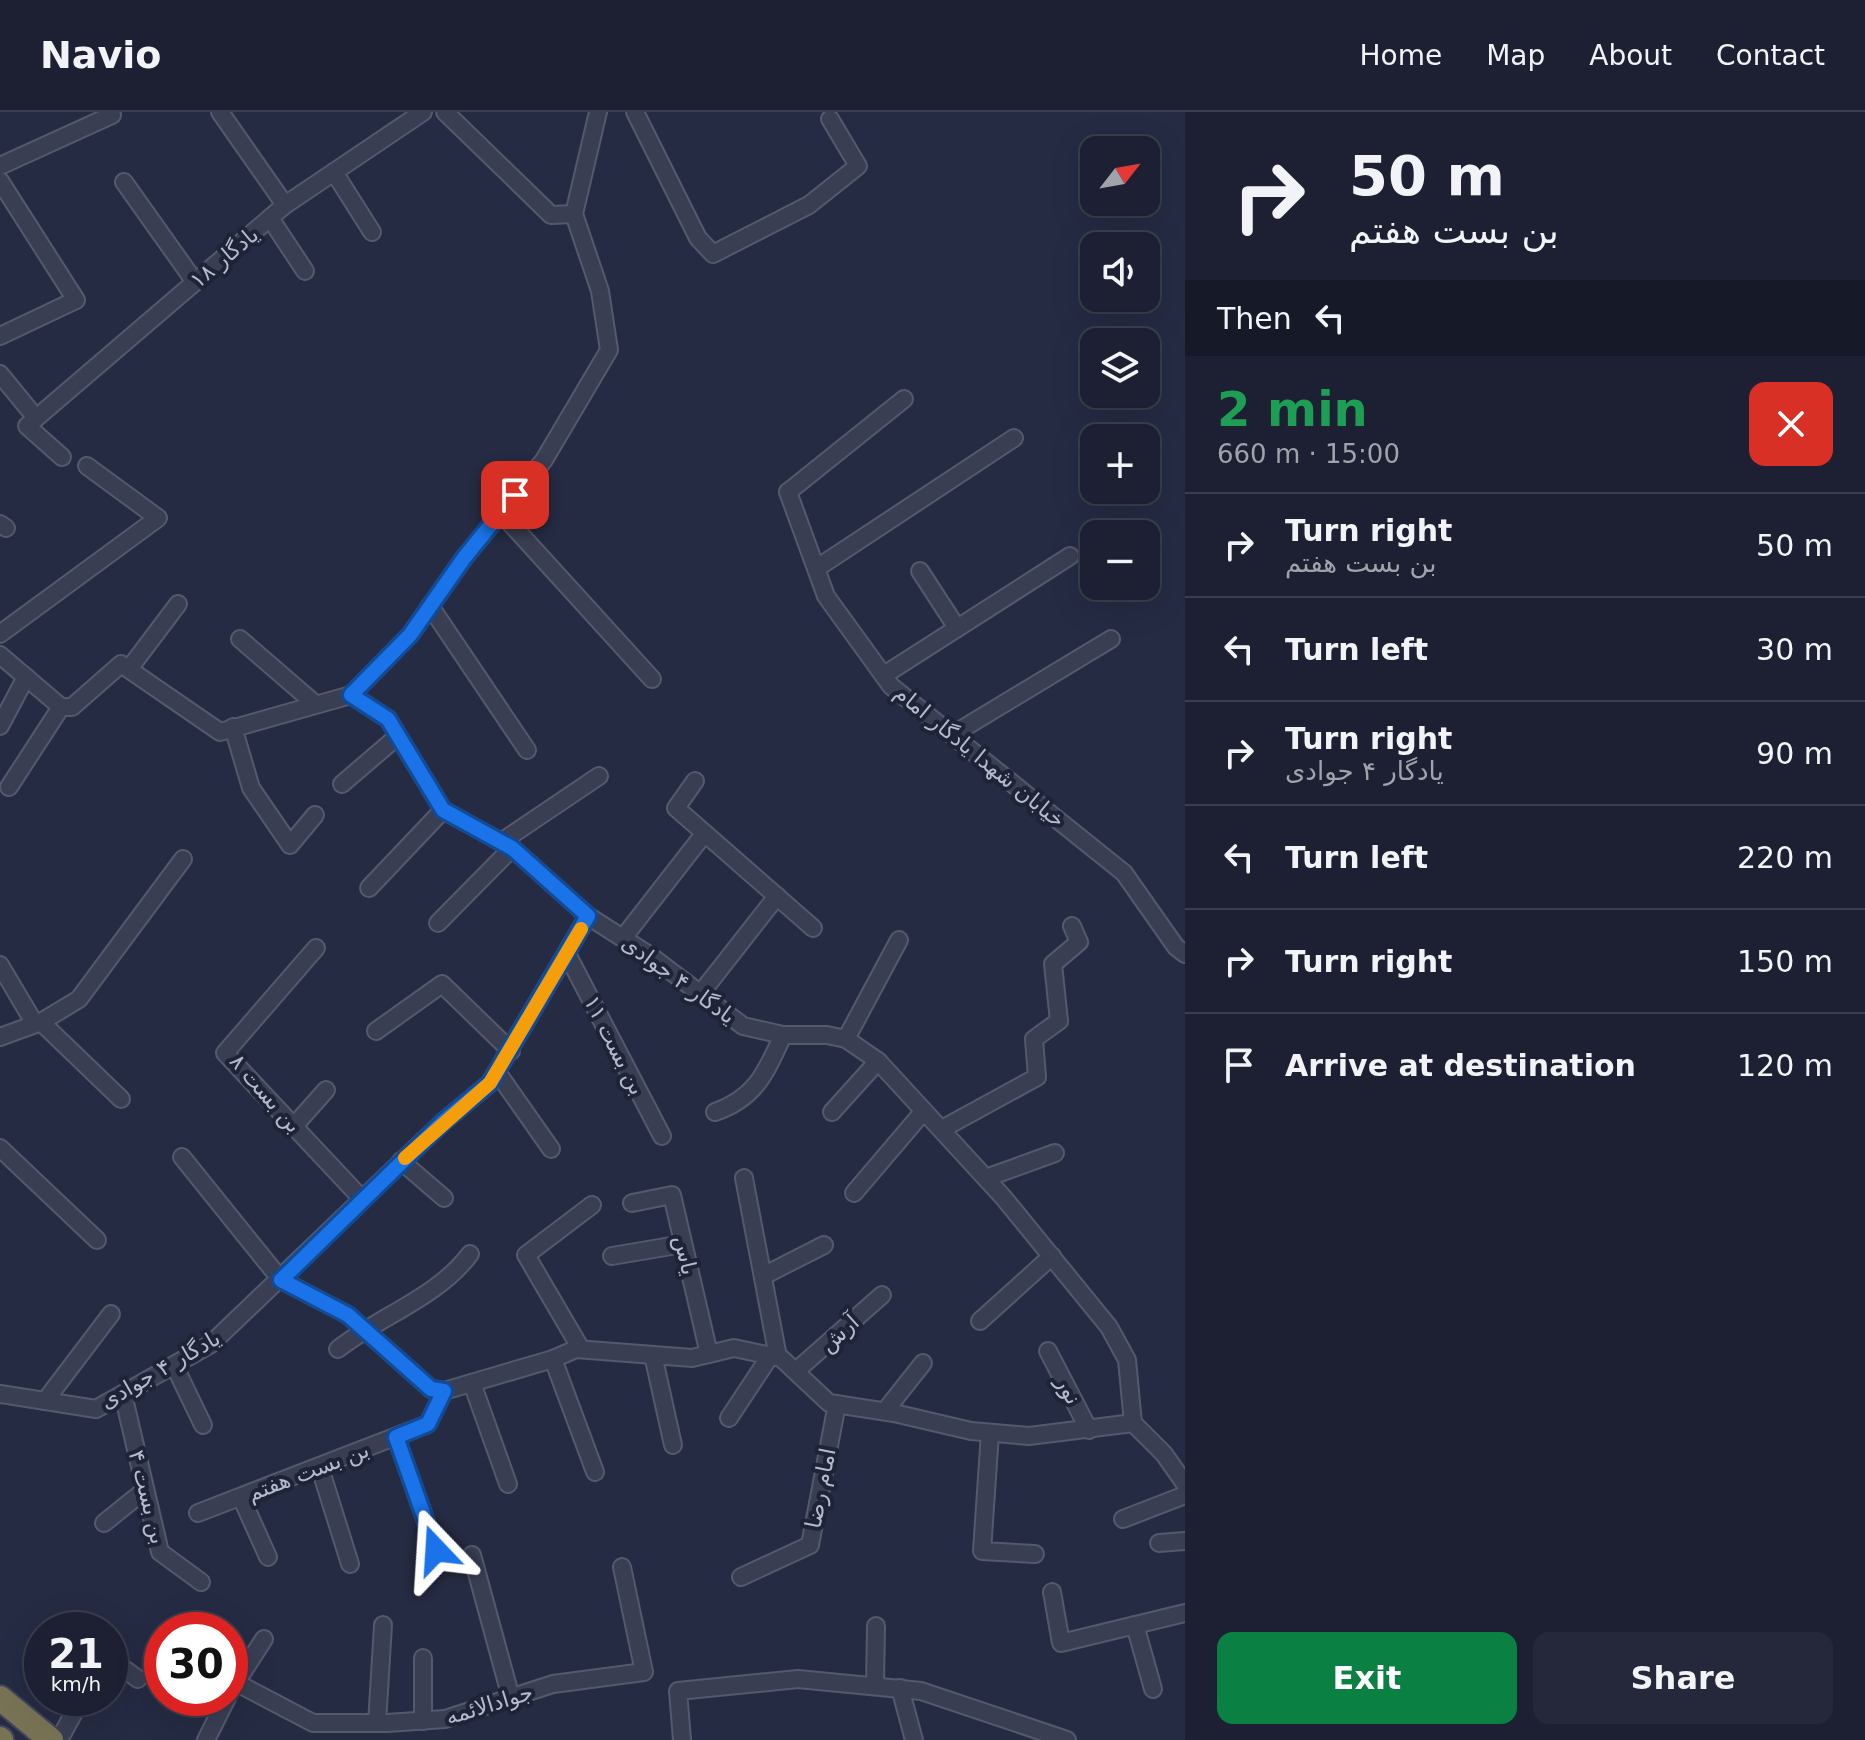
<!DOCTYPE html>
<html lang="en">
<head>
<meta charset="utf-8">
<style>
  body { margin:0; font-family:"DejaVu Sans","Noto Naskh Arabic",sans-serif; background:#25283a; color:#f1f3f6; height:100vh; display:flex; flex-direction:column; font-size:30px; white-space:nowrap }
  * { box-sizing:border-box; margin:0 }
  p { font-size:26px; color:#a0a3ac }
  .icon { flex:none; width:44px; height:44px; fill:none; stroke:currentColor; stroke-width:2; stroke-linecap:round; stroke-linejoin:round }
  .map { position:relative; flex:1; overflow:hidden }
  .details { display:flex; flex-direction:column; background:#1c2032; width:680px }
  .details>* { flex:none }
  .hud { background:#1c2032; color:#f1f3f6; overflow:hidden }
  .needle { width:52px; rotate:59deg }
  .fabs { position:absolute; left:1080px; top:24px; display:grid; gap:16px }
  .fabs a { display:grid; place-items:center; width:80px; height:80px; border-radius:16px; background:#1c2032; box-shadow:0 8px 32px #0002,0 0 0 2px #3a3e4d; font-size:40px }
  .speed { position:absolute; left:24px; top:1500px; display:flex; gap:16px; font-size:40px; font-weight:700; text-align:center }
  .speed>* { display:grid; place-content:center; width:104px; height:104px; border-radius:50%; background:#1c2032; box-shadow:0 8px 32px #0002,0 0 0 2px #3a3e4d; line-height:1 }
  .speed small { font-size:20px; font-weight:400 }
  .speed .limit { border:12px solid #d22; background:#fff; color:#111 }
  .pin { position:absolute; display:grid; place-items:center; width:68px; height:68px; color:#fff; margin:-34px; border-radius:16px; box-shadow:0 4px 12px #0006 }
  .me { position:absolute; width:88px; margin:-44px; rotate:340deg; stroke-linejoin:round; filter:drop-shadow(0 0 6px #0008) }
  .turn { display:flex; align-items:center; gap:28px; height:168px; padding:0 32px; font-size:36px }
  .turn .icon { width:104px; height:104px; stroke-width:2.5 }
  .turn b { display:block; font-size:56px; line-height:68px }
  .then { display:flex; align-items:center; height:76px; padding:0 32px; background:#0003; gap:16px; font-size:30px }
  .round { display:grid; place-items:center; flex:none; width:84px; height:84px; border-radius:16px; background:#25283a }
  .overview { display:flex; align-items:center; justify-content:space-between; height:136px; padding:0 32px }
  h1 { font-size:48px; font-weight:700; line-height:60px; color:#1e9e55 }
  .primary-button { display:flex; gap:16px; margin-top:auto; padding:16px 32px }
  .primary-button a { flex:1; height:92px; border-radius:16px; background:#0b8043; color:#fff; font-size:32px; font-weight:700; line-height:92px; text-align:center }
  .primary-button a+a { background:#25283a; color:#f1f3f6 }
  ul { padding:0; list-style:none }
  li { display:flex; align-items:center; gap:24px; height:104px; padding:0 32px; border-top:2px solid #3a3e4d }
  li div { flex:1 }
  li b { display:block; font-size:30px }
  li em { font-style:normal }
  header { display:flex; align-items:center; gap:48px; box-sizing:border-box; height:112px; padding:0 40px; background:#1c2032; border-bottom:2px solid #3a3e4d }
  header strong { font-size:38px }
  nav { display:flex; gap:44px; margin-inline-start:auto; font-size:28px }
  main { display:flex; flex:1; min-height:0 }
  .map>svg:first-child { display:block }
</style>
</head>
<body>
<header>
<strong>Navio</strong>
<nav><a>Home</a><a>Map</a><a>About</a><a>Contact</a></nav>
</header>
<main>
<div class="map">
<svg width="1185" height="1628" viewBox="0 0 1185 1628">
  <rect width="100%" height="100%" fill="#252b43"/>
  <g fill="none" stroke-linecap="round" stroke-linejoin="round">
    <defs>
      <g id="street">
        <path d="M220,0L285,93"/>
        <path d="M445,0L551,103L574,102"/>
        <path d="M635,0L698,126L713,142L809,93L858,54L830,7"/>
        <path d="M0,54L112,3"/>
        <path d="M334,60L372,120"/>
        <path d="M0,69L76,188L0,224"/>
        <path d="M124,70L195,170"/>
        <path d="M270,106L305,159"/>
        <path d="M0,262L36,306"/>
        <path d="M62,345L27,314L285,93L423,0"/>
        <path d="M788,380L826,484L891,574L1124,761L1176,835L1185,842"/>
        <path d="M788,380L904,287"/>
        <path d="M501,401L652,567"/>
        <path d="M0,412L6,416"/>
        <path d="M817,456L1014,326"/>
        <path d="M920,459L957,516"/>
        <path d="M430,494L527,638"/>
        <path d="M0,522L158,406L87,354"/>
        <path d="M240,527L314,591"/>
        <path d="M0,543L61,595"/>
        <path d="M129,557L178,492"/>
        <path d="M884,563L1070,444"/>
        <path d="M351,583L410,523L464,446L544,348L609,238L600,179L574,102L598,0"/>
        <path d="M0,614L26,565"/>
        <path d="M233,615L251,676L290,733L315,703"/>
        <path d="M952,623L1111,527"/>
        <path d="M695,669L676,696L813,816"/>
        <path d="M342,672L398,624"/>
        <path d="M9,675L61,595H72L121,552L220,620L351,583L388,607L443,698L512,736L588,804"/>
        <path d="M501,730L599,664"/>
        <path d="M369,776L443,698"/>
        <path d="M438,811L512,736"/>
        <path d="M623,826L704,722"/>
        <path d="M316,836L225,941L362,1087"/>
        <path d="M567,842L662,1024"/>
        <path d="M0,853L35,912"/>
        <path d="M701,881L777,784"/>
        <path d="M41,910L79,887L183,747"/>
        <path d="M376,919L442,872L511,939"/>
        <path d="M0,925L41,910L121,987"/>
        <path d="M846,927L899,828"/>
        <path d="M497,960L551,1037"/>
        <path d="M715,1000C756,986 766,960 783,923"/>
        <path d="M832,1000L878,949"/>
        <path d="M294,1014L326,978"/>
        <path d="M942,1017L1037,965L1034,927L1059,909L1053,852L1079,830L1072,814"/>
        <path d="M0,1036L97,1128"/>
        <path d="M182,1045L281,1168L348,1203L431,1277L444,1279L553,1247"/>
        <path d="M401,1049L444,1086"/>
        <path d="M744,1066L778,1245"/>
        <path d="M986,1066L1055,1041"/>
        <path d="M854,1081L923,1000"/>
        <path d="M632,1091L672,1083L709,1242"/>
        <path d="M612,1144L683,1132"/>
        <path d="M763,1164L824,1133"/>
        <path d="M980,1209L1052,1144"/>
        <path d="M338,1237C380,1204 438,1185 470,1142"/>
        <path d="M581,1237L526,1143L592,1093"/>
        <path d="M1048,1239L1089,1318"/>
        <path d="M653,1243L673,1333"/>
        <path d="M174,1253L203,1313"/>
        <path d="M796,1259L882,1183"/>
        <path d="M472,1271L508,1372"/>
        <path d="M0,1282L96,1297L211,1232L443,1010L490,971L588,804L652,845L743,914L783,923H827L846,927L878,949L1003,1085L1109,1215L1127,1248L1133,1311"/>
        <path d="M123,1282L160,1440L201,1470"/>
        <path d="M45,1289L111,1202"/>
        <path d="M885,1299L923,1251"/>
        <path d="M729,1306L770,1244"/>
        <path d="M1133,1311L1164,1342L1185,1372"/>
        <path d="M990,1321L982,1439L1035,1442"/>
        <path d="M396,1325L436,1438"/>
        <path d="M320,1356L350,1452"/>
        <path d="M595,1360L553,1247L576,1237L692,1246L734,1236L781,1246L829,1291L894,1301L971,1319L1029,1324L1133,1311"/>
        <path d="M241,1385L268,1445"/>
        <path d="M198,1401L428,1312L444,1279"/>
        <path d="M1123,1407L1185,1383"/>
        <path d="M104,1411L145,1378"/>
        <path d="M1159,1431L1185,1429"/>
        <path d="M472,1443L511,1586"/>
        <path d="M741,1465L810,1433L837,1292"/>
        <path d="M1052,1480L1061,1531L1185,1501"/>
        <path d="M1135,1513L1153,1577"/>
        <path d="M423,1546V1609"/>
        <path d="M110,1547L138,1567"/>
        <path d="M235,1570L313,1611H387L445,1607L553,1572L644,1560L622,1455"/>
        <path d="M875,1574L876,1514"/>
        <path d="M900,1576L914,1628"/>
        <path d="M230,1580L264,1527"/>
        <path d="M377,1611L383,1513"/>
        <path d="M59,1628L82,1586"/>
        <path d="M206,1628L227,1586"/>
        <path d="M682,1628L678,1579L798,1567L921,1579L1067,1628"/>
      </g>
      <g id="highway">
        <path d="M0,1586L51,1628"/>
        <path d="M0,1627L1,1628"/>
      </g>
    </defs>
    <!-- street casing -->
    <use href="#street" stroke="#54596d" stroke-width="20"/>
    <!-- highway casing -->
    <use href="#highway" stroke="#41465a" stroke-width="28"/>
    <!-- street -->
    <use href="#street" stroke="#393e53" stroke-width="16"/>
    <!-- highway -->
    <use href="#highway" stroke="#797356" stroke-width="24"/>
  </g>
  <g fill="none" stroke-linecap="round" stroke-linejoin="round">
    <defs>
      <path id="route" d="M436,1438L396,1325L428,1312L444,1279L431,1277L348,1203L281,1168L443,1010L490,971L588,804L512,736L443,698L388,607L351,583L410,523L464,446L515,383"/>
    </defs>
    <!-- route casing -->
    <use href="#route" stroke="#114b97" stroke-width="20"/>
    <!-- route -->
    <use href="#route" stroke="#1a73e8" stroke-width="14"/>
    <!-- slow -->
    <path stroke="#f59e0b" stroke-width="14" d="M405,1046L490,971L581,817"/>
  </g>
  <g text-anchor="middle" stroke-width="8" stroke-linejoin="round" paint-order="stroke">
    <!-- street labels -->
    <g font-size="22" fill="#b6bacd" stroke="#1e2338">
      <text transform="translate(224 145) rotate(-40)" y="8">یادگار ۱۸</text>
      <text transform="translate(980 644) rotate(39)" y="8">خیابان شهدا یادگار امام</text>
      <text transform="translate(679 867) rotate(36)" y="8">یادگار ۴ جوادی</text>
      <text transform="translate(615 933) rotate(63)" y="8">بن بست ۱۱</text>
      <text transform="translate(266 981) rotate(49)" y="8">بن بست ۸</text>
      <text transform="translate(686 1143) rotate(77)" y="8">یاس</text>
      <text transform="translate(839 1221) rotate(-42)" y="8">آرش</text>
      <text transform="translate(160 1257) rotate(-30)" y="8">یادگار ۴ جوادی</text>
      <text transform="translate(1069 1278) rotate(62)" y="8">نور</text>
      <text transform="translate(308 1359) rotate(-21)" y="8">بن بست هفتم</text>
      <text transform="translate(820 1376) rotate(-79)" y="8">امام رضا</text>
      <text transform="translate(148 1385) rotate(76)" y="8">بن بست ۴</text>
      <text transform="translate(489 1592) rotate(-17)" y="8">جوادالائمه</text>
    </g>
  </g>
</svg>
<div class="fabs">
<a><svg class="needle" viewBox="-14 -14 28 28"><path d="M0-13l5 13h-10z" fill="#e53935"/><path d="M0 13l5-13h-10z" fill="#a0a3ac"/></svg></a>
<a><svg class="icon" aria-label="sound" viewBox="0 0 24 24"><path d="M4 9h4l5-4v14l-5-4H4zM17 9q2 3 0 6"/></svg></a>
<a><svg class="icon" aria-label="layers" viewBox="0 0 24 24"><path d="M12 4l9 5-9 5-9-5zM3 14l9 5 9-5"/></svg></a>
<a>+</a>
<a>−</a>
</div>
<div class="speed"><div>21<small>km/h</small></div><div class="limit">30</div></div>
<div class="pin" style="left:515px;top:383px;background:#d93025"><svg class="icon" aria-label="arrive" viewBox="0 0 24 24"><path d="M6 21V4h12l-3 4 3 4H6"/></svg></div>
<svg class="me" style="left:436px;top:1438px" viewBox="-20 -20 40 40"><path d="M0-17L14 15 0 8-14 15z" fill="#1a73e8" stroke="#fff" stroke-width="4"/></svg>
</div>
<section class="details">
<div class="hud">
<div class="turn"><svg class="icon" aria-label="right" viewBox="0 0 24 24"><path d="M7 20v-9h11M14 6l5 5-5 5"/></svg><div><b>50 m</b>بن بست هفتم</div></div>
<div class="then">Then<svg class="icon" aria-label="left" viewBox="0 0 24 24"><path d="M17 20v-9H6M10 6l-5 5 5 5"/></svg></div>
</div>
<div class="overview"><div><h1>2 min</h1><p>660 m · 15:00</p></div><a class="round" style="background:#d93025;color:#fff"><svg class="icon" aria-label="close" viewBox="0 0 24 24"><path d="M6 6l12 12M18 6L6 18"/></svg></a></div>
<ul>
<li><svg class="icon" aria-label="right" viewBox="0 0 24 24"><path d="M7 20v-9h11M14 6l5 5-5 5"/></svg><div><b>Turn right</b><p>بن بست هفتم</p></div><em>50 m</em></li>
<li><svg class="icon" aria-label="left" viewBox="0 0 24 24"><path d="M17 20v-9H6M10 6l-5 5 5 5"/></svg><div><b>Turn left</b></div><em>30 m</em></li>
<li><svg class="icon" aria-label="right" viewBox="0 0 24 24"><path d="M7 20v-9h11M14 6l5 5-5 5"/></svg><div><b>Turn right</b><p>یادگار ۴ جوادی</p></div><em>90 m</em></li>
<li><svg class="icon" aria-label="left" viewBox="0 0 24 24"><path d="M17 20v-9H6M10 6l-5 5 5 5"/></svg><div><b>Turn left</b></div><em>220 m</em></li>
<li><svg class="icon" aria-label="right" viewBox="0 0 24 24"><path d="M7 20v-9h11M14 6l5 5-5 5"/></svg><div><b>Turn right</b></div><em>150 m</em></li>
<li><svg class="icon" aria-label="arrive" viewBox="0 0 24 24"><path d="M6 21V4h12l-3 4 3 4H6"/></svg><div><b>Arrive at destination</b></div><em>120 m</em></li>
</ul>
<div class="primary-button"><a>Exit</a><a>Share</a></div>
</section>
</main>
</body>
</html>
